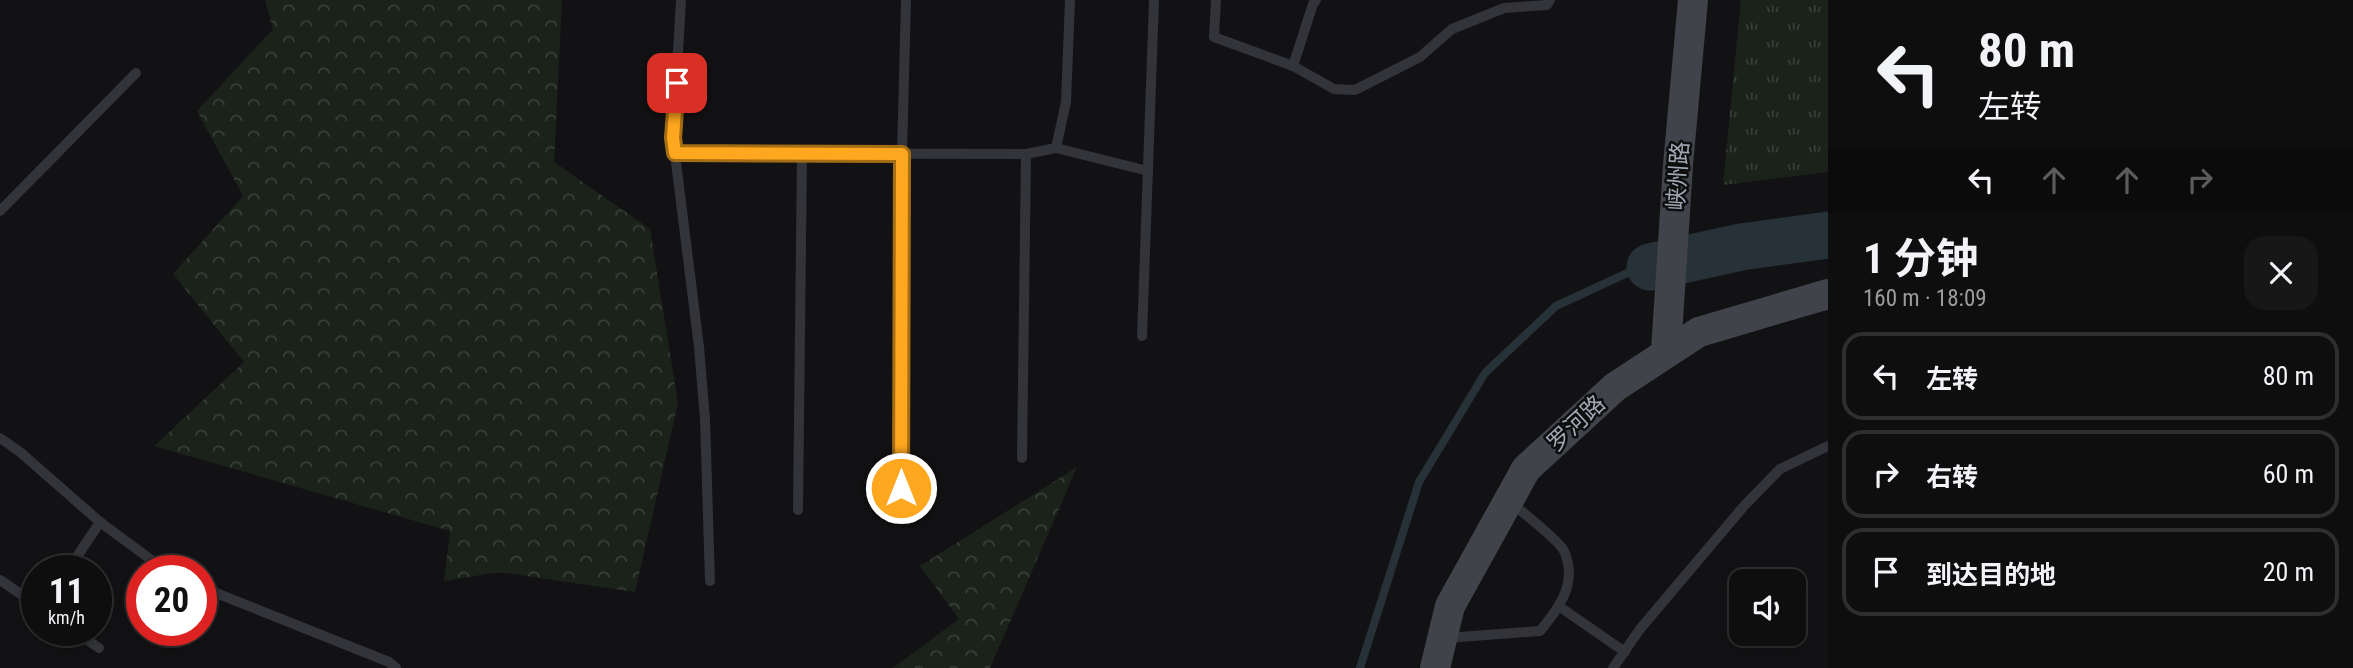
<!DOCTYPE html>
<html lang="zh">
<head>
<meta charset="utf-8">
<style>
  body { margin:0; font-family:"Roboto Condensed","Noto Sans SC",sans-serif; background:#171718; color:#f1f3f6; height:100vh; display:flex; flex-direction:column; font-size:26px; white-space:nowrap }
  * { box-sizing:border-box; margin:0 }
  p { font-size:23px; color:#9b9c9e }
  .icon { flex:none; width:38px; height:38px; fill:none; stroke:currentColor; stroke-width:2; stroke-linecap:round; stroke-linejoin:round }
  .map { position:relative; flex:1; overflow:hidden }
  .drawer { display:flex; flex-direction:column; background:#0e0e0f; width:525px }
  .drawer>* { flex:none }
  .hud { background:#0e0e0f; color:#f1f3f6; overflow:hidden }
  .buttons { position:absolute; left:1729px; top:569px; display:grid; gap:14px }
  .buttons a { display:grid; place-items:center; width:77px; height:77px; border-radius:14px; background:#0e0e0f; box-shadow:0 4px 10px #0003,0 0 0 2px #2e2e2f; font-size:35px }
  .speed { position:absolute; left:21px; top:555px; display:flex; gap:14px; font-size:35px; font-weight:700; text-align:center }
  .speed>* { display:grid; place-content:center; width:91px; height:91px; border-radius:50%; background:#0e0e0f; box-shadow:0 4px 10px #0003,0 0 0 2px #2e2e2f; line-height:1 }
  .speed small { font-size:18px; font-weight:400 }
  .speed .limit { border:10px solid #d22; background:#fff; color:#111 }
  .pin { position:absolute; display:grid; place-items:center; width:60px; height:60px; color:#fff; margin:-30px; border-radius:14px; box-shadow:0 4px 10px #0006 }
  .me { position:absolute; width:77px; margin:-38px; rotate:0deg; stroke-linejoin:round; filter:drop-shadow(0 0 5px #0008) }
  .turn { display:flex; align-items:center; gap:24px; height:147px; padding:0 35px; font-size:32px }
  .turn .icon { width:91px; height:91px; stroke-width:2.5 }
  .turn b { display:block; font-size:49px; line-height:60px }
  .lanes { display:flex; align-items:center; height:66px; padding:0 35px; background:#0003; justify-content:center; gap:35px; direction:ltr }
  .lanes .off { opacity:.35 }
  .round { display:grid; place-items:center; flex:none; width:74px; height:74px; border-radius:21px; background:#171718 }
  .headline { display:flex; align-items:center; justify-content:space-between; height:119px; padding:0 35px }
  h1 { font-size:42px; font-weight:700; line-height:52px }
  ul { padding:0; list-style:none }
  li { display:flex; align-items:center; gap:21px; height:88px; margin:0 14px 10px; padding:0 21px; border:4px solid #2e2e2f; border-radius:21px }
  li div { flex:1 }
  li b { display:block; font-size:26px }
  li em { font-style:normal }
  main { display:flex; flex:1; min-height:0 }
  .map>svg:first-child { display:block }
</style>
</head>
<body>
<main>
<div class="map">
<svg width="1828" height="668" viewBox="0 0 1828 668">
  <defs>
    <pattern id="forest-crowns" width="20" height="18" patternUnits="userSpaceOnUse" patternTransform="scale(1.75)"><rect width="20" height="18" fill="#1a221a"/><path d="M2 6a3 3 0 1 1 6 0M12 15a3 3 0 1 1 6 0" fill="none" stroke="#383f39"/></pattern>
    <pattern id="park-tufts" width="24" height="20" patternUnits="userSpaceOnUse" patternTransform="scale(1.75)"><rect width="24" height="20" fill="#1a221a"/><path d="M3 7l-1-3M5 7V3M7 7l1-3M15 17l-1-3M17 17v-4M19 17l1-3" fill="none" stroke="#383f39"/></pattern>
  </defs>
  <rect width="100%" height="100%" fill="#121214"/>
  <!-- forest -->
  <g fill="url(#forest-crowns)">
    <path d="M265,0H562L554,162L650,229L678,403L635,592L499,572L444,581L450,531L154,446L244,362L173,274L243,196L197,111L273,29Z"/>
    <path d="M1077,467L990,668H893L959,619L920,566Z"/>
  </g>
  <!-- park -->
  <path fill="url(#park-tufts)" d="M1741,0H1828V172L1723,185Z"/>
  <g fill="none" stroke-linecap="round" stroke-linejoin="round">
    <!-- stream -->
    <path stroke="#273138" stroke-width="8" d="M1360,668L1419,482L1485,373L1556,306L1636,269L1650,267"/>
    <!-- river -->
    <path stroke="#273138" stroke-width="47" d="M1650,267L1741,247L1828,235"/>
    <!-- service -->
    <g stroke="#323439" stroke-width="10">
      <path d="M681,0L673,138L699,347L705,419L710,581"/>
      <path d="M1216,0L1214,37L1293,66L1334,89L1355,90L1420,57L1452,29L1504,8L1547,5L1550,0"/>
      <path d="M1293,66L1313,4L1316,0"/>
      <path d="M1056,148L1148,171"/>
      <path d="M675,153L1026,154L1056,148L1066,102L1070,0"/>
      <path d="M0,211L136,73"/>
      <path d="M1142,336L1154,0"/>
      <path d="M0,438L20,452L100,522L165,570"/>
      <path d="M1022,458L1026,154"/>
      <path d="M901,488L902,154L906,0"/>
      <path d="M798,510L802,153"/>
      <path d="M68,570L100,522"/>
      <path d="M0,580L37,605"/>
      <path d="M201,587L389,662L396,668"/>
      <path d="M1560,607L1625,652"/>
      <path d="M73,630L99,648"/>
      <path d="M1446,638L1540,631C1560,607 1578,582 1564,551C1560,541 1521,511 1510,502"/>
      <path d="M1613,668L1640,629L1744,506L1780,469L1828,446"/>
    </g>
    <!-- secondary -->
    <g stroke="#404349" stroke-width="30">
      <path d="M1666,351L1678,165L1693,0"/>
      <path d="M1435,668L1450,606L1526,469L1615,387L1699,332L1828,294"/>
    </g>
  </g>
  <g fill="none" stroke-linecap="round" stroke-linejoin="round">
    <defs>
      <path id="route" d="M677,83L673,138L675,153L902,154L901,488"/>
    </defs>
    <!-- route casing -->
    <use href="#route" stroke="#a56d14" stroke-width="18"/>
    <!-- route -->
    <use href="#route" stroke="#fea71f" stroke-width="12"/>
  </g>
  <g text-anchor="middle" stroke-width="5" stroke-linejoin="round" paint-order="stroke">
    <!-- street labels -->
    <g font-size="23" fill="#a2a9b5" stroke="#0d0d0e">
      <text transform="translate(1678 176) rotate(-86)" y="8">峡州路</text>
      <text transform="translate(1576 423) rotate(-43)" y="8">罗河路</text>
    </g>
  </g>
</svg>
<div class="buttons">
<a><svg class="icon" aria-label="sound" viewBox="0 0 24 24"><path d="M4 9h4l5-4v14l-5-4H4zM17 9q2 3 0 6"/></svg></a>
</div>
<div class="speed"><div>11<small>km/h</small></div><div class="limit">20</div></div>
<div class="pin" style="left:677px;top:83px;background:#d93025"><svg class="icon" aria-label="arrive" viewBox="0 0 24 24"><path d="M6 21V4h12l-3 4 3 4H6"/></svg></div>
<svg class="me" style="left:901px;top:488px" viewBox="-20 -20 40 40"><circle r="17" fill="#fea71f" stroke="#fff" stroke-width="3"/><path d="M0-11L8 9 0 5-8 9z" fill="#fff"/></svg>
</div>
<section class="drawer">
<div class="hud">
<div class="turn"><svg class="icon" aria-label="left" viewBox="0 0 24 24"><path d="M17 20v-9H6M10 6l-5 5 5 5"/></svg><div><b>80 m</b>左转</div></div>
<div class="lanes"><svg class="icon" aria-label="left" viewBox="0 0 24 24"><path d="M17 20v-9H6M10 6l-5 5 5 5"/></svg><svg class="icon off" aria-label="ahead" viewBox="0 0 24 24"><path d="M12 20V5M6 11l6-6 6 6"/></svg><svg class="icon off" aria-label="ahead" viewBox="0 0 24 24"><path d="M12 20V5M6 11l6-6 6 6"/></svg><svg class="icon off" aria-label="right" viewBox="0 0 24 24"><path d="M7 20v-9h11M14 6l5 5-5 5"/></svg></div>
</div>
<div class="headline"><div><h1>1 分钟</h1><p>160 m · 18:09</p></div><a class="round"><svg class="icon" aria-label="close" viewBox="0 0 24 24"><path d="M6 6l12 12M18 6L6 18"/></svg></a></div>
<ul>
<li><svg class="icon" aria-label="left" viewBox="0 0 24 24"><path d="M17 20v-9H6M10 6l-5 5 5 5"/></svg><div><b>左转</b></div><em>80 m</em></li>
<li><svg class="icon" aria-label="right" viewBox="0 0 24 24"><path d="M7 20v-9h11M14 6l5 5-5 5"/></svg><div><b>右转</b></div><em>60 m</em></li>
<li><svg class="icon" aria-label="arrive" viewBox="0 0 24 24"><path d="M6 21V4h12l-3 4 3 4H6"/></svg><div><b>到达目的地</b></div><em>20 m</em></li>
</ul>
</section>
</main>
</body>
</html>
